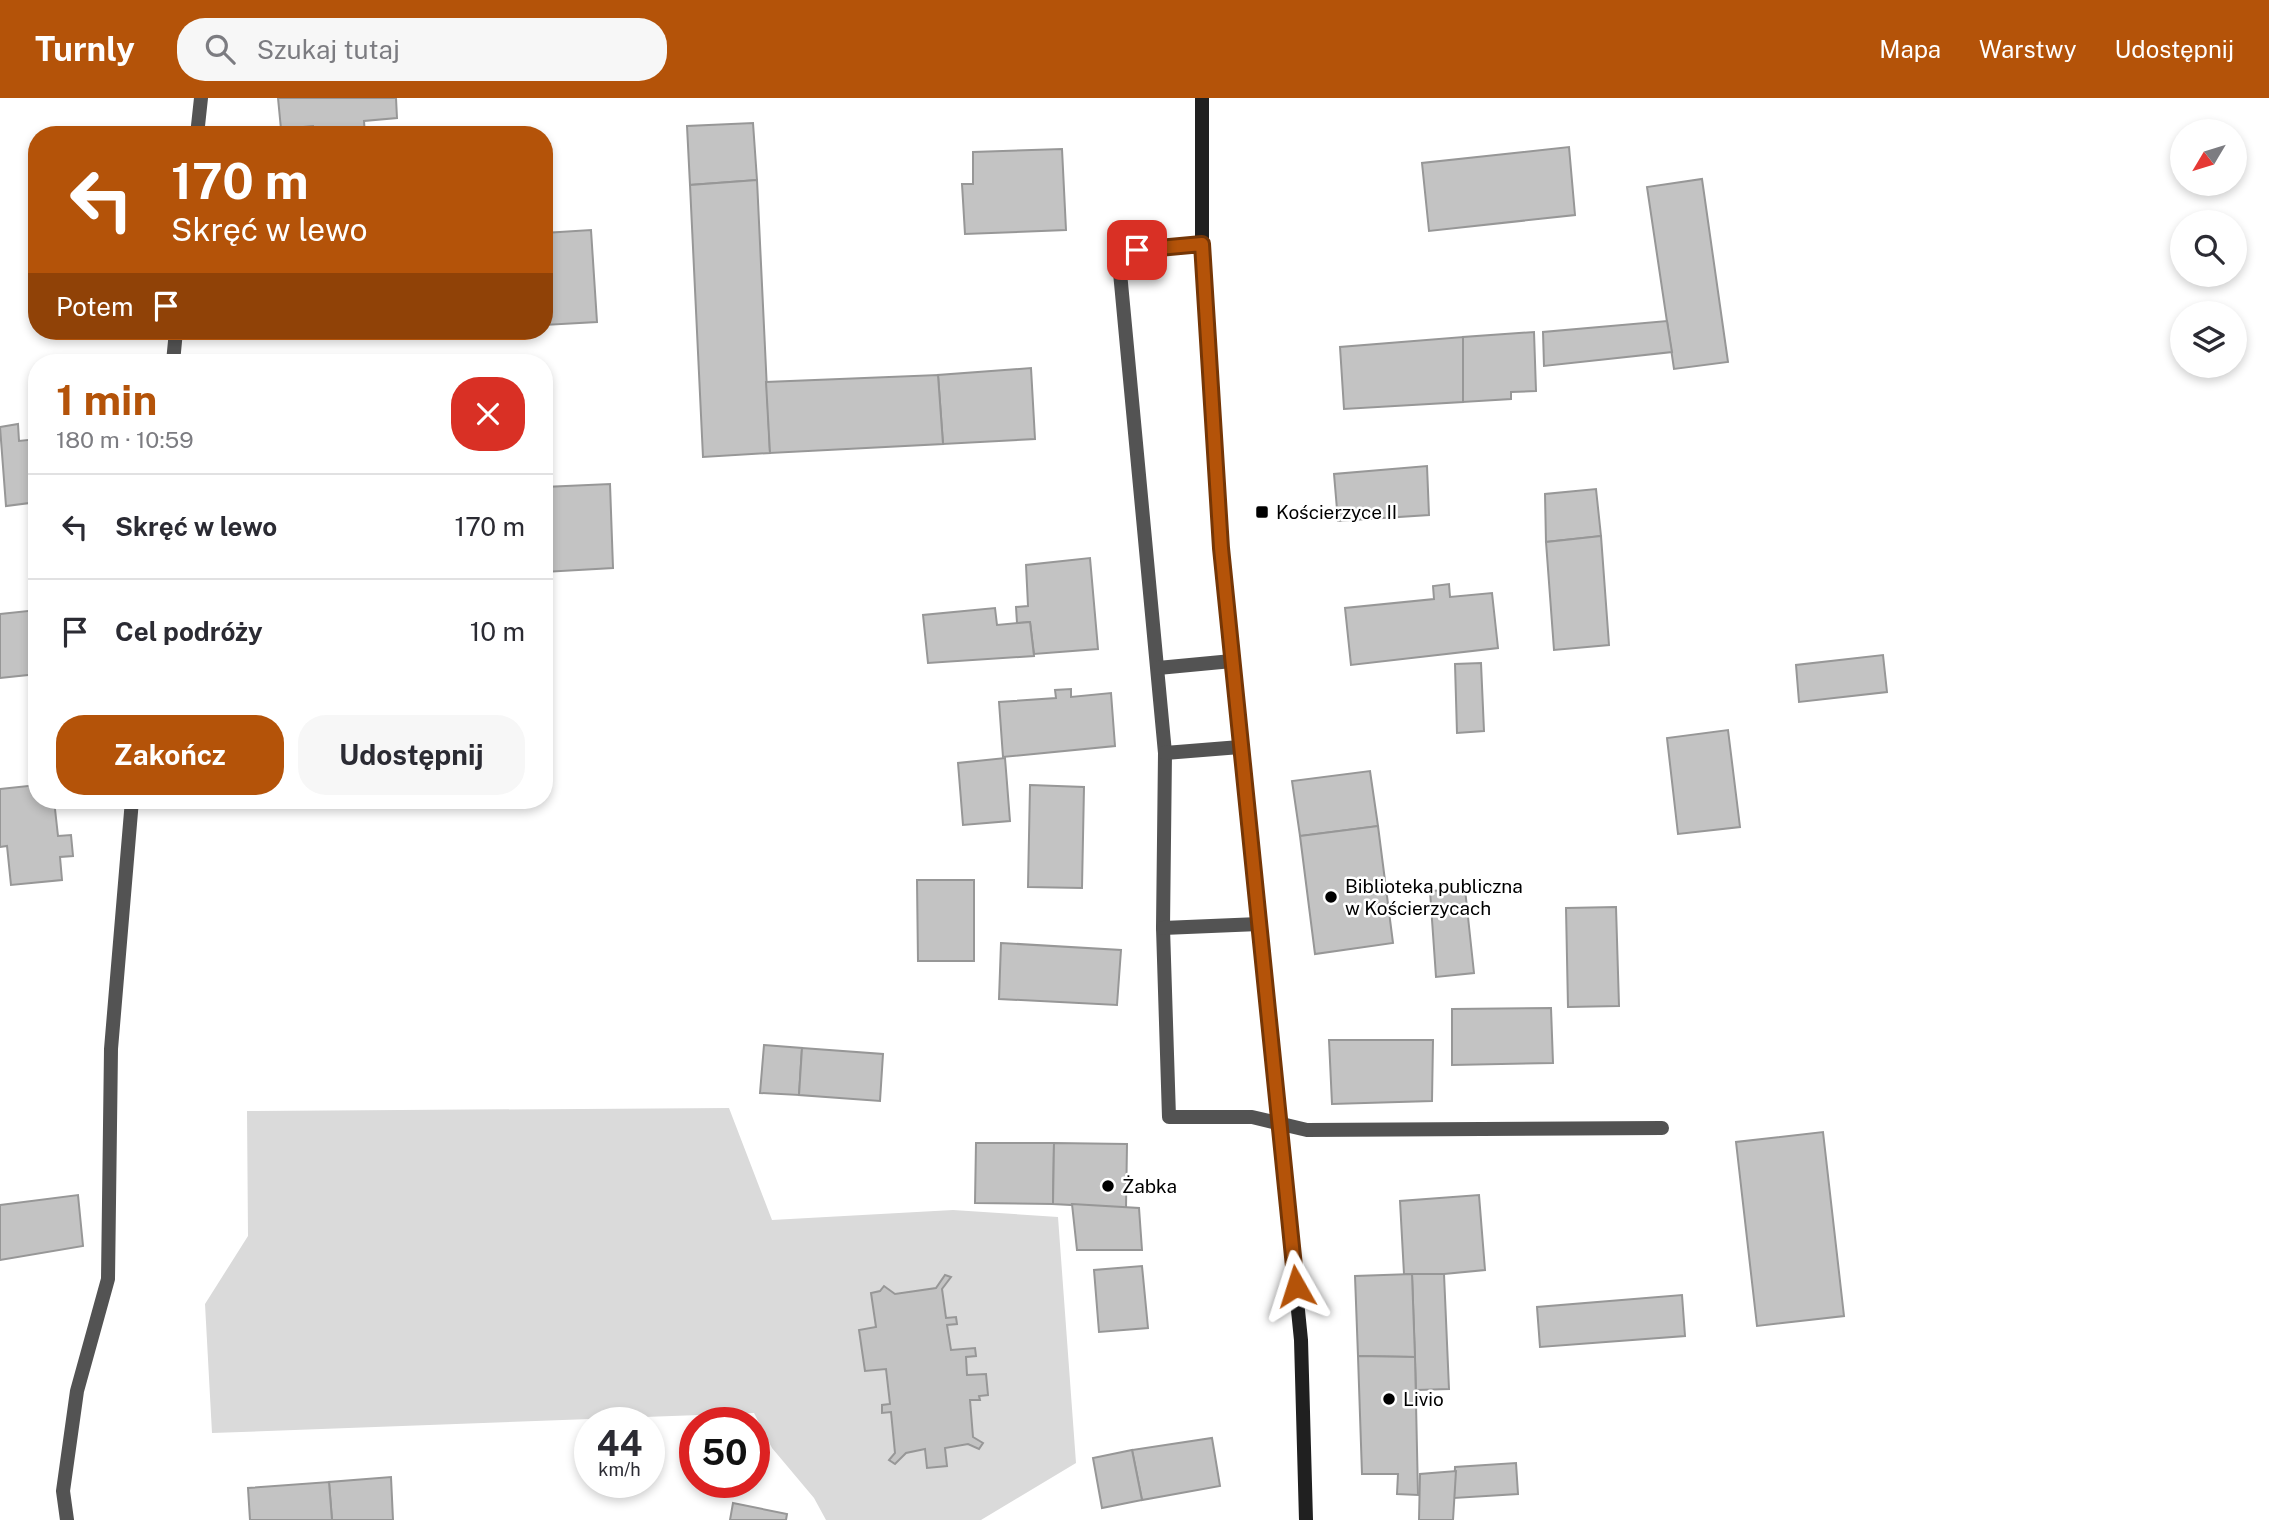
<!DOCTYPE html>
<html lang="pl">
<head>
<meta charset="utf-8">
<style>
  body { margin:0; font-family:"Public Sans",sans-serif; background:#f7f7f7; color:#2b2b33; height:100vh; display:flex; flex-direction:column; font-size:26px; white-space:nowrap }
  * { box-sizing:border-box; margin:0 }
  p { font-size:23px; color:#7c7c81 }
  .icon { flex:none; width:38px; height:38px; fill:none; stroke:currentColor; stroke-width:2; stroke-linecap:round; stroke-linejoin:round }
  .map { position:relative; flex:1; overflow:hidden }
  .drawer { position:absolute; left:28px; top:256px; width:525px; height:455px; display:flex; flex-direction:column; background:#fff; border-radius:28px; box-shadow:0 4px 10px #0003 }
  .drawer>* { flex:none }
  .banner { position:absolute; left:28px; top:28px; width:525px; height:214px; border-radius:28px; box-shadow:0 4px 10px #0003; background:#b45309; color:#fff; overflow:hidden }
  .needle { width:46px; rotate:232deg }
  .buttons { position:absolute; left:2170px; top:21px; display:grid; gap:14px }
  .buttons a { display:grid; place-items:center; width:77px; height:77px; border-radius:50%; background:#fff; box-shadow:0 4px 10px #0003; font-size:35px }
  .speed { position:absolute; left:574px; top:1309px; display:flex; gap:14px; font-size:35px; font-weight:700; text-align:center }
  .speed>* { display:grid; place-content:center; width:91px; height:91px; border-radius:50%; background:#fff; box-shadow:0 4px 10px #0003; line-height:1 }
  .speed small { font-size:18px; font-weight:400 }
  .speed .limit { border:10px solid #d22; background:#fff; color:#111 }
  .pin { position:absolute; display:grid; place-items:center; width:60px; height:60px; color:#fff; margin:-30px; border-radius:14px; box-shadow:0 4px 10px #0006 }
  .me { position:absolute; width:77px; margin:-38px; rotate:354deg; stroke-linejoin:round; filter:drop-shadow(0 0 5px #0008) }
  .turn { display:flex; align-items:center; gap:24px; height:147px; padding:0 28px; font-size:32px }
  .turn .icon { width:91px; height:91px; stroke-width:2.5 }
  .turn b { display:block; font-size:49px; line-height:60px }
  .then { display:flex; align-items:center; height:66px; padding:0 28px; background:#0003; gap:14px; font-size:26px }
  .round { display:grid; place-items:center; flex:none; width:74px; height:74px; border-radius:28px; background:#f7f7f7 }
  .overview { display:flex; align-items:center; justify-content:space-between; height:119px; padding:0 28px }
  h1 { font-size:42px; font-weight:700; line-height:52px; color:#b45309 }
  .cta { display:flex; gap:14px; margin-top:auto; padding:14px 28px }
  .cta a { flex:1; height:80px; border-radius:28px; background:#b45309; color:#fff; font-size:28px; font-weight:700; line-height:80px; text-align:center }
  .cta a+a { background:#f7f7f7; color:#2b2b33 }
  ul { padding:0; list-style:none }
  li { display:flex; align-items:center; gap:21px; height:105px; padding:0 28px; border-top:2px solid #e1e1e2 }
  li div { flex:1 }
  li b { display:block; font-size:26px }
  li em { font-style:normal }
  header { display:flex; align-items:center; gap:42px; box-sizing:border-box; height:98px; padding:0 35px; background:#b45309; color:#fff }
  header strong { font-size:33px }
  nav { display:flex; gap:38px; margin-inline-start:auto; font-size:24px }
  .search { width:490px; height:63px; background:#f7f7f7; display:flex; align-items:center; gap:18px; box-sizing:border-box; padding:0 24px; border-radius:28px; color:#7c7c81; font-size:26px }
  .map>svg:first-child { display:block }
</style>
</head>
<body>
<header>
<strong>Turnly</strong>
<div class="search"><svg class="icon" aria-label="search" viewBox="0 0 24 24"><circle cx="10" cy="10" r="6"/><path d="M15 15l6 6"/></svg>Szukaj tutaj</div>
<nav><a>Mapa</a><a>Warstwy</a><a>Udostępnij</a></nav>
</header>
<div class="map">
<svg width="2269" height="1422" viewBox="0 0 2269 1422">
  <rect width="100%" height="100%" fill="#fff"/>
  <!-- green -->
  <path fill="#dadada" d="M729,1010L772,1122L953,1112L1058,1119L1076,1365L981,1422H826L814,1400L772,1350L754,1315L212,1335L205,1206L248,1138L247,1013Z"/>
  <!-- building -->
  <g fill="#c3c3c3" stroke="#979797" stroke-width="2">
    <path d="M278,0H396L397,20L364,23L365,37H314L313,28L281,31Z"/>
    <path d="M753,25L757,82L690,87L687,28Z"/>
    <path d="M1569,49L1575,117L1429,133L1422,65Z"/>
    <path d="M1062,51L1066,132L965,136L962,86H973V54Z"/>
    <path d="M1702,81L1728,264L1674,271L1647,89Z"/>
    <path d="M757,82L770,355L703,359L690,87Z"/>
    <path d="M591,132L597,224L544,227V135Z"/>
    <path d="M1667,223L1672,254L1544,268L1543,234Z"/>
    <path d="M361,233H443L361,237Z"/>
    <path d="M1534,234L1536,293L1511,294V301L1463,304V239Z"/>
    <path d="M1463,239V304L1344,311L1340,249Z"/>
    <path d="M1031,270L1035,341L943,346L938,277Z"/>
    <path d="M938,277L943,346L770,355L766,284Z"/>
    <path d="M18,326L19,343L37,341V404L6,408L0,329Z"/>
    <path d="M1427,368L1429,417L1338,423L1334,376Z"/>
    <path d="M610,386L613,470L544,474V389Z"/>
    <path d="M1596,391L1601,438L1546,444L1545,396Z"/>
    <path d="M1601,438L1609,547L1554,552L1546,444Z"/>
    <path d="M1090,460L1098,551L1034,556L1030,524L1017,525L1016,509L1028,508L1026,467Z"/>
    <path d="M1449,486L1450,499L1492,495L1498,550L1351,567L1345,510L1434,501L1433,488Z"/>
    <path d="M995,510L997,527L1030,524L1034,558L928,565L923,517Z"/>
    <path d="M37,512V576L0,580V516Z"/>
    <path d="M1883,557L1887,594L1799,604L1796,567Z"/>
    <path d="M1481,565L1484,633L1457,635L1455,566Z"/>
    <path d="M1071,591V599L1111,595L1115,648L1003,659L999,604L1056,600L1055,592Z"/>
    <path d="M1728,632L1740,729L1678,736L1667,640Z"/>
    <path d="M1005,660L1010,723L963,727L958,665Z"/>
    <path d="M1370,673L1378,728L1300,738L1292,683Z"/>
    <path d="M37,687V702H54L58,738L71,737L73,758L60,759L62,782L11,787L7,748L0,749V691Z"/>
    <path d="M1030,687L1084,689L1082,790L1028,789Z"/>
    <path d="M1378,728L1393,845L1315,856L1300,738Z"/>
    <path d="M917,782H974V863H918Z"/>
    <path d="M1465,791L1474,875L1436,879L1430,793Z"/>
    <path d="M1616,809L1619,908L1568,909L1566,810Z"/>
    <path d="M1001,845L1121,852L1117,907L999,901Z"/>
    <path d="M1551,910L1553,965L1452,967V911Z"/>
    <path d="M1329,942H1433L1432,1003L1332,1006Z"/>
    <path d="M764,947L802,950L799,997L760,995Z"/>
    <path d="M802,950L883,956L880,1003L799,997Z"/>
    <path d="M1823,1034L1844,1218L1757,1228L1736,1044Z"/>
    <path d="M976,1045H1054L1053,1106L975,1105Z"/>
    <path d="M1054,1045L1127,1046L1126,1110L1053,1106Z"/>
    <path d="M78,1097L83,1148L0,1162V1107Z"/>
    <path d="M1479,1097L1485,1172L1444,1176H1404L1400,1103Z"/>
    <path d="M1072,1106L1139,1110L1142,1152H1077Z"/>
    <path d="M1142,1168L1148,1230L1099,1234L1094,1172Z"/>
    <path d="M1412,1176H1444L1449,1291L1416,1292Z"/>
    <path d="M1412,1176L1415,1259L1358,1258L1355,1178Z"/>
    <path d="M945,1177L951,1179L942,1191L946,1220L956,1219L957,1226L947,1227L951,1252L975,1250L976,1258L966,1259L967,1277L986,1276L988,1297L979,1298L980,1302H970L973,1339L983,1345L979,1351L968,1346L945,1350L947,1368L927,1370L925,1351L906,1355L895,1366L889,1362L895,1355L891,1314L882,1315V1307L890,1306L886,1271L865,1273L859,1232L876,1229L871,1195L880,1193L884,1188L895,1196L936,1190Z"/>
    <path d="M1682,1197L1685,1238L1540,1249L1537,1209Z"/>
    <path d="M1358,1258L1415,1259L1418,1397L1397,1396L1398,1376H1362Z"/>
    <path d="M1212,1340L1220,1388L1142,1402L1132,1352Z"/>
    <path d="M1132,1352L1142,1402L1102,1410L1093,1360Z"/>
    <path d="M1516,1365L1518,1396L1454,1400L1455,1369Z"/>
    <path d="M1456,1373L1453,1422H1419L1420,1376Z"/>
    <path d="M391,1379L393,1422H332L329,1384Z"/>
    <path d="M329,1384L332,1422H250L248,1390Z"/>
    <path d="M733,1405L787,1416L786,1422H730Z"/>
  </g>
  <g fill="none" stroke-linecap="round" stroke-linejoin="round">
    <!-- lane -->
    <g stroke="#535353" stroke-width="14">
      <path d="M1202,146L1118,153L1165,655L1163,830L1169,1019H1252L1307,1032L1662,1030"/>
      <path d="M1158,570L1232,563"/>
      <path d="M1165,655L1240,649"/>
      <path d="M1163,830L1259,826"/>
    </g>
    <!-- street -->
    <g stroke="#535353" stroke-width="14">
      <path d="M197,37L201,0"/>
      <path d="M173,264L176,233"/>
      <path d="M67,1422L63,1393L77,1293L108,1181L111,951L132,702"/>
    </g>
    <!-- secondary -->
    <path stroke="#202020" stroke-width="14" d="M1202,0V146L1221,450L1301,1242L1306,1422"/>
  </g>
  <g fill="none" stroke-linecap="round" stroke-linejoin="round">
    <defs>
      <path id="route" d="M1137,152L1202,146L1221,450L1296,1188"/>
    </defs>
    <!-- route casing -->
    <use href="#route" stroke="#753606" stroke-width="18"/>
    <!-- route -->
    <use href="#route" stroke="#b45309" stroke-width="12"/>
  </g>
  <!-- markers -->
  <g fill="#000" stroke="#fff" stroke-width="2.5">
    <rect x="1255" y="407" width="14" height="14" rx="3.5"/>
    <circle cx="1331" cy="799" r="7"/>
    <circle cx="1108" cy="1088" r="7"/>
    <circle cx="1389" cy="1301" r="7"/>
  </g>
  <g text-anchor="middle" stroke-width="5" stroke-linejoin="round" paint-order="stroke">
    <!-- poi labels -->
    <g font-size="19" fill="#000" stroke="#fff" text-anchor="start">
      <text x="1276" y="421">Kościerzyce II</text>
      <text x="1345" y="795">Biblioteka publiczna<tspan x="1345" dy="22">w Kościerzycach</tspan></text>
      <text x="1122" y="1095">Żabka</text>
      <text x="1403" y="1308">Livio</text>
    </g>
  </g>
</svg>
<div class="buttons">
<a><svg class="needle" viewBox="-14 -14 28 28"><path d="M0-13l5 13h-10z" fill="#e53935"/><path d="M0 13l5-13h-10z" fill="#7c7c81"/></svg></a>
<a><svg class="icon" aria-label="search" viewBox="0 0 24 24"><circle cx="10" cy="10" r="6"/><path d="M15 15l6 6"/></svg></a>
<a><svg class="icon" aria-label="layers" viewBox="0 0 24 24"><path d="M12 4l9 5-9 5-9-5zM3 14l9 5 9-5"/></svg></a>
</div>
<div class="speed"><div>44<small>km/h</small></div><div class="limit">50</div></div>
<div class="pin" style="left:1137px;top:152px;background:#d93025"><svg class="icon" aria-label="arrive" viewBox="0 0 24 24"><path d="M6 21V4h12l-3 4 3 4H6"/></svg></div>
<svg class="me" style="left:1296px;top:1188px" viewBox="-20 -20 40 40"><path d="M0-17L14 15 0 8-14 15z" fill="#b45309" stroke="#fff" stroke-width="4"/></svg>
<div class="banner">
<div class="turn"><svg class="icon" aria-label="left" viewBox="0 0 24 24"><path d="M17 20v-9H6M10 6l-5 5 5 5"/></svg><div><b>170 m</b>Skręć w lewo</div></div>
<div class="then">Potem<svg class="icon" aria-label="arrive" viewBox="0 0 24 24"><path d="M6 21V4h12l-3 4 3 4H6"/></svg></div>
</div>
<section class="drawer">
<div class="overview"><div><h1>1 min</h1><p>180 m · 10:59</p></div><a class="round" style="background:#d93025;color:#fff"><svg class="icon" aria-label="close" viewBox="0 0 24 24"><path d="M6 6l12 12M18 6L6 18"/></svg></a></div>
<ul>
<li><svg class="icon" aria-label="left" viewBox="0 0 24 24"><path d="M17 20v-9H6M10 6l-5 5 5 5"/></svg><div><b>Skręć w lewo</b></div><em>170 m</em></li>
<li><svg class="icon" aria-label="arrive" viewBox="0 0 24 24"><path d="M6 21V4h12l-3 4 3 4H6"/></svg><div><b>Cel podróży</b></div><em>10 m</em></li>
</ul>
<div class="cta"><a>Zakończ</a><a>Udostępnij</a></div>
</section>
</div>
</body>
</html>
